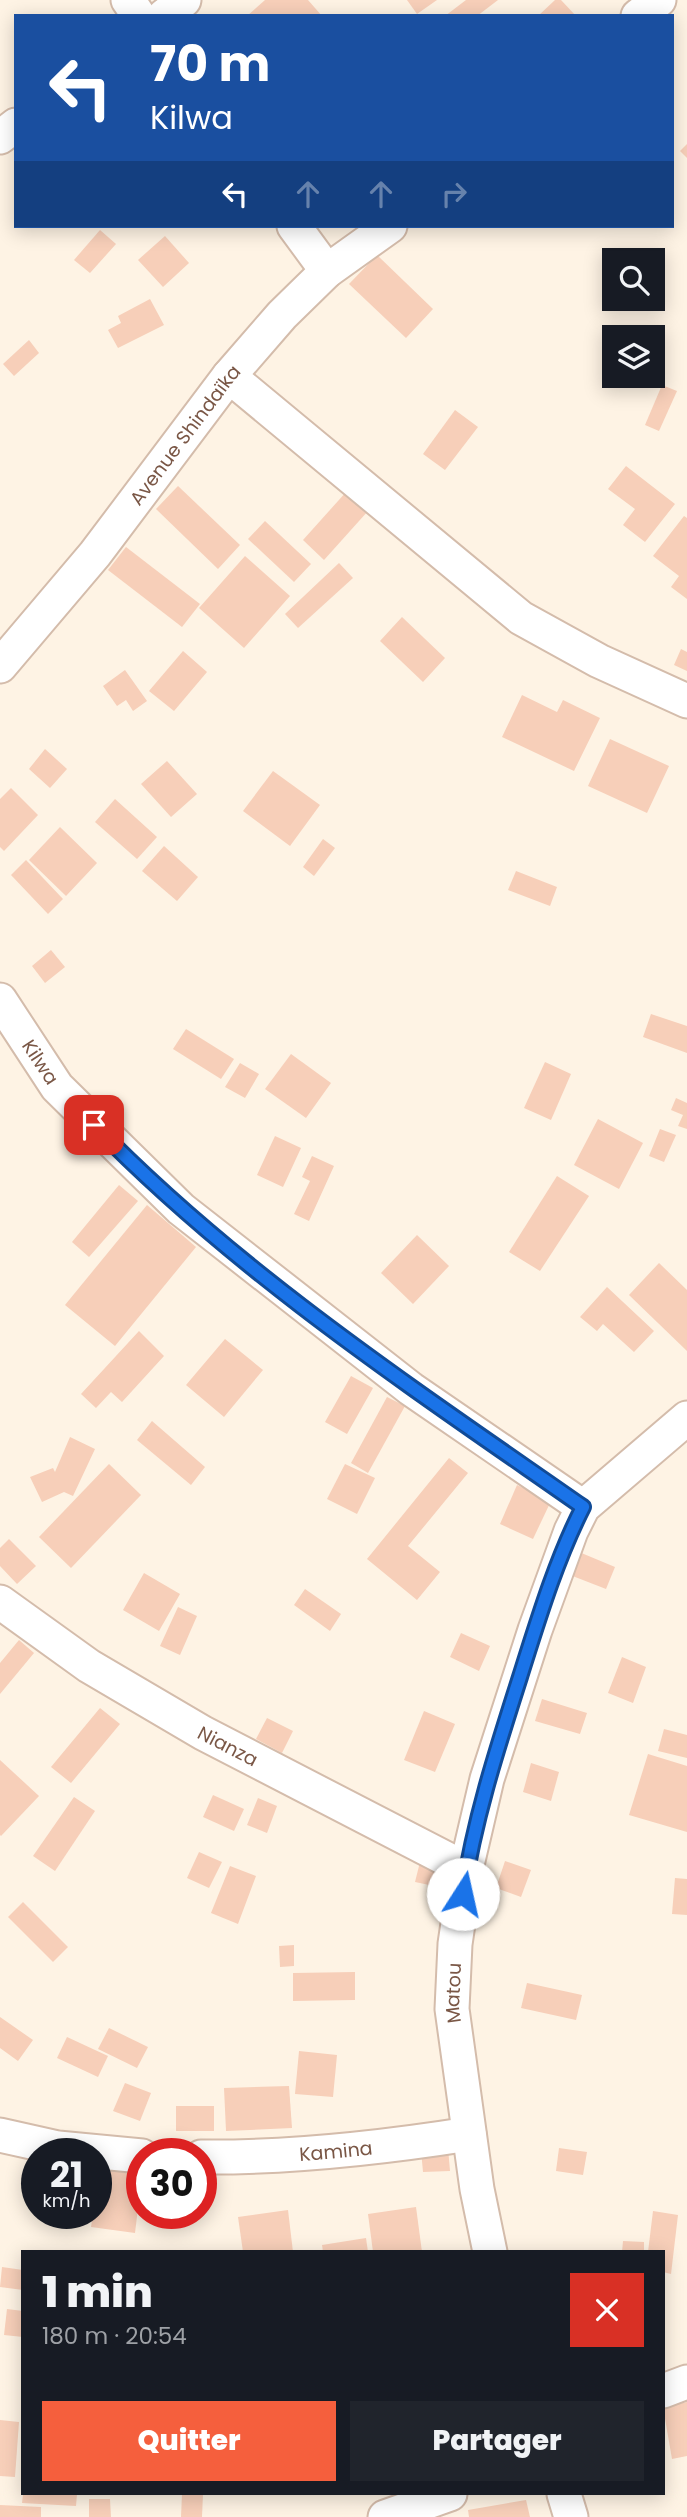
<!DOCTYPE html>
<html lang="fr">
<head>
<meta charset="utf-8">
<style>
  body { margin:0; font-family:Poppins,sans-serif; background:#20242c; color:#f1f3f6; height:100vh; display:flex; flex-direction:column; font-size:26px; white-space:nowrap }
  * { box-sizing:border-box; margin:0 }
  p { font-size:23px; color:#9ea1a6 }
  .icon { flex:none; width:38px; height:38px; fill:none; stroke:currentColor; stroke-width:2; stroke-linecap:round; stroke-linejoin:round }
  .map { position:relative; flex:1; overflow:hidden }
  .details { position:absolute; left:21px; top:2250px; width:644px; height:245px; display:flex; flex-direction:column; background:#171b24; border-radius:0px; box-shadow:0 4px 18px #0003 }
  .details>* { flex:none }
  .hud { position:absolute; left:14px; top:14px; width:660px; height:214px; border-radius:0px; box-shadow:0 4px 18px #0003; background:#1a4fa0; color:#fff; overflow:hidden }
  .buttons { position:absolute; left:602px; top:248px; display:grid; gap:14px }
  .buttons a { display:grid; place-items:center; width:63px; height:63px; border-radius:0px; background:#171b24; box-shadow:0 4px 18px #0003; font-size:35px }
  .speed { position:absolute; left:21px; top:2138px; display:flex; gap:14px; font-size:35px; font-weight:700; text-align:center }
  .speed>* { display:grid; place-content:center; width:91px; height:91px; border-radius:50%; background:#171b24; box-shadow:0 4px 18px #0003; line-height:1 }
  .speed small { font-size:18px; font-weight:400 }
  .speed .limit { border:10px solid #d22; background:#fff; color:#111 }
  .pin { position:absolute; display:grid; place-items:center; width:60px; height:60px; color:#fff; margin:-30px; border-radius:14px; box-shadow:0 4px 10px #0006 }
  .me { position:absolute; width:77px; margin:-38px; rotate:10deg; stroke-linejoin:round; filter:drop-shadow(0 0 5px #0008) }
  .turn { display:flex; align-items:center; gap:24px; height:147px; padding:0 21px; font-size:32px }
  .turn .icon { width:91px; height:91px; stroke-width:2.5 }
  .turn b { display:block; font-size:49px; line-height:60px }
  .lanes { display:flex; align-items:center; height:66px; padding:0 21px; background:#0003; justify-content:center; gap:35px; direction:ltr }
  .lanes .off { opacity:.35 }
  .round { display:grid; place-items:center; flex:none; width:74px; height:74px; border-radius:0px; background:#20242c }
  .head { display:flex; align-items:center; justify-content:space-between; height:119px; padding:0 21px }
  h1 { font-size:42px; font-weight:800; line-height:52px }
  .primary-button { display:flex; gap:14px; margin-top:auto; padding:14px 21px }
  .primary-button a { flex:1; height:80px; border-radius:0px; background:#f55f3d; color:#fff; font-size:28px; font-weight:800; line-height:80px; text-align:center }
  .primary-button a+a { background:#20242c; color:#f1f3f6 }
  .map>svg:first-child { display:block }
</style>
</head>
<body>
<div class="map">
<svg width="687" height="2517" viewBox="0 0 687 2517">
  <rect width="100%" height="100%" fill="#fef3e4"/>
  <!-- building -->
  <g fill="#f7cfb9">
    <path d="M265,0H308L322,16H247Z"/>
    <path d="M407,0H437L417,14Z"/>
    <path d="M466,0H498L477,16H445Z"/>
    <path d="M555,0H561L576,16H538Z"/>
    <path d="M687,144V158L680,151Z"/>
    <path d="M100,230L116,244L90,273L74,260Z"/>
    <path d="M165,236L189,263L163,287L138,260Z"/>
    <path d="M377,255L433,309L406,338L349,284Z"/>
    <path d="M150,299L164,325L118,348L108,330L121,323L118,316Z"/>
    <path d="M29,340L39,353L14,376L3,364Z"/>
    <path d="M662,385L677,391L659,431L645,425Z"/>
    <path d="M455,410L478,427L445,470L423,454Z"/>
    <path d="M626,466L675,504L645,542L623,525L635,509L608,489Z"/>
    <path d="M178,486L240,545L218,569L156,509Z"/>
    <path d="M347,491L368,511L324,560L303,540Z"/>
    <path d="M684,516L687,518V599L671,587L679,576L653,556Z"/>
    <path d="M265,521L311,564L294,582L248,539Z"/>
    <path d="M126,547L200,604L182,627L108,570Z"/>
    <path d="M245,556L290,596L244,648L199,608Z"/>
    <path d="M339,563L353,578L298,628L285,614Z"/>
    <path d="M402,617L445,658L423,682L380,641Z"/>
    <path d="M681,649L687,652V671L674,665Z"/>
    <path d="M183,651L207,672L174,711L149,691Z"/>
    <path d="M125,670L147,701L133,711L126,700L117,706L103,686Z"/>
    <path d="M522,695L557,712L563,700L600,718L574,771L502,737Z"/>
    <path d="M610,739L669,766L647,813L588,786Z"/>
    <path d="M45,749L67,769L50,788L29,769Z"/>
    <path d="M167,761L197,794L171,817L141,784Z"/>
    <path d="M273,771L320,805L290,846L243,811Z"/>
    <path d="M11,788L38,815L4,851L0,847V799Z"/>
    <path d="M115,799L157,837L137,859L95,822Z"/>
    <path d="M60,827L97,863L66,896L29,860Z"/>
    <path d="M323,839L335,848L314,876L303,867Z"/>
    <path d="M164,846L198,877L177,901L142,871Z"/>
    <path d="M26,860L63,899L48,914L11,875Z"/>
    <path d="M516,871L557,887L550,906L508,890Z"/>
    <path d="M51,950L65,967L45,983L32,966Z"/>
    <path d="M651,1014L687,1026V1053L643,1037Z"/>
    <path d="M186,1029L234,1059L221,1079L173,1049Z"/>
    <path d="M291,1054L331,1083L306,1118L265,1089Z"/>
    <path d="M545,1062L571,1074L551,1120L524,1108Z"/>
    <path d="M240,1063L259,1074L245,1098L225,1087Z"/>
    <path d="M676,1098L687,1103V1129L678,1126L683,1115L671,1110Z"/>
    <path d="M598,1119L643,1143L619,1189L574,1165Z"/>
    <path d="M660,1129L676,1135L664,1162L649,1156Z"/>
    <path d="M275,1136L301,1148L283,1187L257,1175Z"/>
    <path d="M312,1156L334,1166L309,1221L294,1214L310,1181L302,1177Z"/>
    <path d="M557,1176L589,1196L540,1271L509,1252Z"/>
    <path d="M119,1185L138,1201L89,1257L72,1242Z"/>
    <path d="M147,1205L196,1247L115,1346L65,1305Z"/>
    <path d="M417,1235L449,1266L413,1304L381,1273Z"/>
    <path d="M659,1263L687,1290V1351L629,1295Z"/>
    <path d="M607,1287L654,1331L634,1352L603,1324L597,1331L580,1317Z"/>
    <path d="M139,1331L164,1356L122,1402L111,1392L96,1408L81,1394Z"/>
    <path d="M225,1339L263,1370L224,1417L186,1385Z"/>
    <path d="M351,1376L373,1388L347,1434L325,1422Z"/>
    <path d="M387,1397L405,1406L368,1473L351,1463Z"/>
    <path d="M152,1421L205,1467L191,1485L137,1440Z"/>
    <path d="M70,1437L95,1449L73,1496L64,1492L42,1502L30,1477L53,1468L55,1472Z"/>
    <path d="M449,1458L468,1473L408,1546L440,1572L417,1600L367,1559Z"/>
    <path d="M109,1464L141,1495L71,1568L39,1537Z"/>
    <path d="M345,1464L375,1478L357,1514L327,1499Z"/>
    <path d="M517,1485L551,1501L533,1539L500,1524Z"/>
    <path d="M9,1539L36,1566L17,1584L0,1566V1548Z"/>
    <path d="M579,1552L615,1567L606,1589L570,1575Z"/>
    <path d="M144,1573L180,1594L159,1631L123,1610Z"/>
    <path d="M305,1589L341,1614L330,1631L294,1605Z"/>
    <path d="M178,1607L197,1616L180,1655L160,1646Z"/>
    <path d="M461,1633L490,1646L479,1671L450,1657Z"/>
    <path d="M19,1640L34,1653L0,1694V1663Z"/>
    <path d="M622,1657L646,1667L633,1703L608,1693Z"/>
    <path d="M542,1699L587,1713L580,1734L535,1721Z"/>
    <path d="M100,1708L120,1724L71,1783L51,1767Z"/>
    <path d="M424,1711L455,1724L435,1772L404,1760Z"/>
    <path d="M267,1718L293,1731L282,1753L256,1739Z"/>
    <path d="M664,1729L687,1735V1758L658,1751Z"/>
    <path d="M648,1754L687,1766V1832L629,1815Z"/>
    <path d="M0,1760L39,1796L1,1836L0,1835Z"/>
    <path d="M531,1763L559,1772L551,1801L523,1792Z"/>
    <path d="M213,1795L244,1809L234,1831L203,1817Z"/>
    <path d="M74,1797L95,1811L55,1871L33,1856Z"/>
    <path d="M258,1798L277,1806L267,1833L247,1825Z"/>
    <path d="M199,1852L222,1862L209,1888L187,1878Z"/>
    <path d="M421,1858L440,1862L434,1886L415,1882Z"/>
    <path d="M505,1861L531,1870L521,1897L496,1888Z"/>
    <path d="M230,1866L256,1876L238,1924L211,1913Z"/>
    <path d="M675,1878L687,1879V1915L672,1914Z"/>
    <path d="M23,1902L68,1947L53,1962L8,1917Z"/>
    <path d="M294,1945V1966L280,1967L279,1946Z"/>
    <path d="M355,1972V2000L293,2001V1973Z"/>
    <path d="M527,1983L582,1995L576,2020L521,2008Z"/>
    <path d="M0,2017L33,2040L18,2061L0,2048Z"/>
    <path d="M109,2028L148,2047L137,2068L98,2049Z"/>
    <path d="M67,2037L108,2056L98,2077L57,2058Z"/>
    <path d="M299,2051L337,2055L333,2097L295,2094Z"/>
    <path d="M125,2083L151,2093L140,2121L113,2111Z"/>
    <path d="M289,2086L292,2128L226,2131L224,2088Z"/>
    <rect x="176" y="2106" width="38" height="25"/>
    <path d="M448,2148L450,2171L423,2172L421,2150Z"/>
    <path d="M559,2148L587,2152L583,2175L556,2171Z"/>
    <path d="M99,2169L142,2175L135,2233L91,2227L93,2214H96Z"/>
    <path d="M416,2207L422,2252H373L368,2214Z"/>
    <path d="M288,2210L293,2252H243L238,2217Z"/>
    <path d="M653,2211L678,2215L671,2274L663,2272V2252H648Z"/>
    <path d="M366,2238L368,2252H323L322,2245Z"/>
    <path d="M623,2241L644,2242V2252H622Z"/>
    <path d="M2,2267L23,2270V2290L0,2287Z"/>
    <path d="M7,2309L23,2311V2337L4,2335Z"/>
    <path d="M687,2402V2456L672,2459L663,2407Z"/>
    <path d="M0,2420L19,2422L15,2477L0,2476Z"/>
    <path d="M23,2494H77L76,2506L22,2503Z"/>
    <path d="M182,2494H203L202,2517H181Z"/>
    <path d="M89,2499H110L111,2517H89Z"/>
    <path d="M526,2500L530,2517H469L468,2510Z"/>
    <path d="M0,2505L41,2507V2517H0Z"/>
  </g>
  <g fill="none" stroke-linecap="round" stroke-linejoin="round">
    <defs>
      <g id="street">
        <path d="M128,0L139,16"/>
        <path d="M164,16L184,0"/>
        <path d="M638,16L659,0"/>
        <path d="M0,137L16,125"/>
        <path d="M294,226L327,271"/>
        <path d="M229,376L521,618L599,661L687,701"/>
        <path id="s1" d="M0,666L95,554L229,376L282,315L327,271L390,226"/>
        <path id="s2" d="M0,1000L57,1087L181,1209L411,1389L583,1507"/>
        <path id="s3" d="M0,1602L89,1666L203,1733L466,1869"/>
        <path d="M0,2135L58,2148L142,2156"/>
        <path id="s4" d="M201,2157C292,2158 380,2148 469,2134"/>
        <path id="s5" d="M490,2252L477,2189L452,2009L455,1944L466,1869L487,1779L535,1630L571,1531L583,1507L687,1418"/>
        <path d="M663,2391L687,2382"/>
        <path d="M564,2494L571,2517"/>
        <path d="M385,2517L450,2494"/>
      </g>
    </defs>
    <!-- street casing -->
    <use href="#street" stroke="#d4bcab" stroke-width="37"/>
    <!-- street -->
    <use href="#street" stroke="#fff" stroke-width="33"/>
  </g>
  <g fill="none" stroke-linecap="round" stroke-linejoin="round">
    <defs>
      <path id="route" d="M94,1125C238,1273 414,1389 583,1507C556,1560 538,1620 520,1677C497,1749 474,1820 463,1894"/>
    </defs>
    <!-- route casing -->
    <use href="#route" stroke="#114b97" stroke-width="18"/>
    <!-- route -->
    <use href="#route" stroke="#1a73e8" stroke-width="12"/>
  </g>
  <g text-anchor="middle" stroke-width="6" stroke-linejoin="round" paint-order="stroke">
    <!-- street labels -->
    <g font-size="19" fill="#7a5746" stroke="#fff7ec">
      <text dy="7" stroke="none"><textPath href="#s1" startOffset="296">Avenue Shindaïka</textPath></text>
      <text dy="7" stroke="none"><textPath href="#s2" startOffset="74">Kilwa</textPath></text>
      <text dy="7" stroke="none"><textPath href="#s3" startOffset="270">Nianza</textPath></text>
      <text dy="7" stroke="none"><textPath href="#s5" startOffset="262">Matou</textPath></text>
      <text dy="7" stroke="none"><textPath href="#s4" startOffset="135">Kamina</textPath></text>
    </g>
  </g>
</svg>
<div class="buttons">
<a><svg class="icon" aria-label="search" viewBox="0 0 24 24"><circle cx="10" cy="10" r="6"/><path d="M15 15l6 6"/></svg></a>
<a><svg class="icon" aria-label="layers" viewBox="0 0 24 24"><path d="M12 4l9 5-9 5-9-5zM3 14l9 5 9-5"/></svg></a>
</div>
<div class="speed"><div>21<small>km/h</small></div><div class="limit">30</div></div>
<div class="pin" style="left:94px;top:1125px;background:#d93025"><svg class="icon" aria-label="arrive" viewBox="0 0 24 24"><path d="M6 21V4h12l-3 4 3 4H6"/></svg></div>
<svg class="me" style="left:463px;top:1894px" viewBox="-20 -20 40 40"><circle r="19" fill="#fff"/><path d="M0-13L10 11 0 6-10 11z" fill="#1a73e8"/></svg>
<div class="hud">
<div class="turn"><svg class="icon" aria-label="left" viewBox="0 0 24 24"><path d="M17 20v-9H6M10 6l-5 5 5 5"/></svg><div><b>70 m</b>Kilwa</div></div>
<div class="lanes"><svg class="icon" aria-label="left" viewBox="0 0 24 24"><path d="M17 20v-9H6M10 6l-5 5 5 5"/></svg><svg class="icon off" aria-label="ahead" viewBox="0 0 24 24"><path d="M12 20V5M6 11l6-6 6 6"/></svg><svg class="icon off" aria-label="ahead" viewBox="0 0 24 24"><path d="M12 20V5M6 11l6-6 6 6"/></svg><svg class="icon off" aria-label="right" viewBox="0 0 24 24"><path d="M7 20v-9h11M14 6l5 5-5 5"/></svg></div>
</div>
<section class="details">
<div class="head"><div><h1>1 min</h1><p>180 m · 20:54</p></div><a class="round" style="background:#d93025;color:#fff"><svg class="icon" aria-label="close" viewBox="0 0 24 24"><path d="M6 6l12 12M18 6L6 18"/></svg></a></div>
<div class="primary-button"><a>Quitter</a><a>Partager</a></div>
</section>
</div>
</body>
</html>
